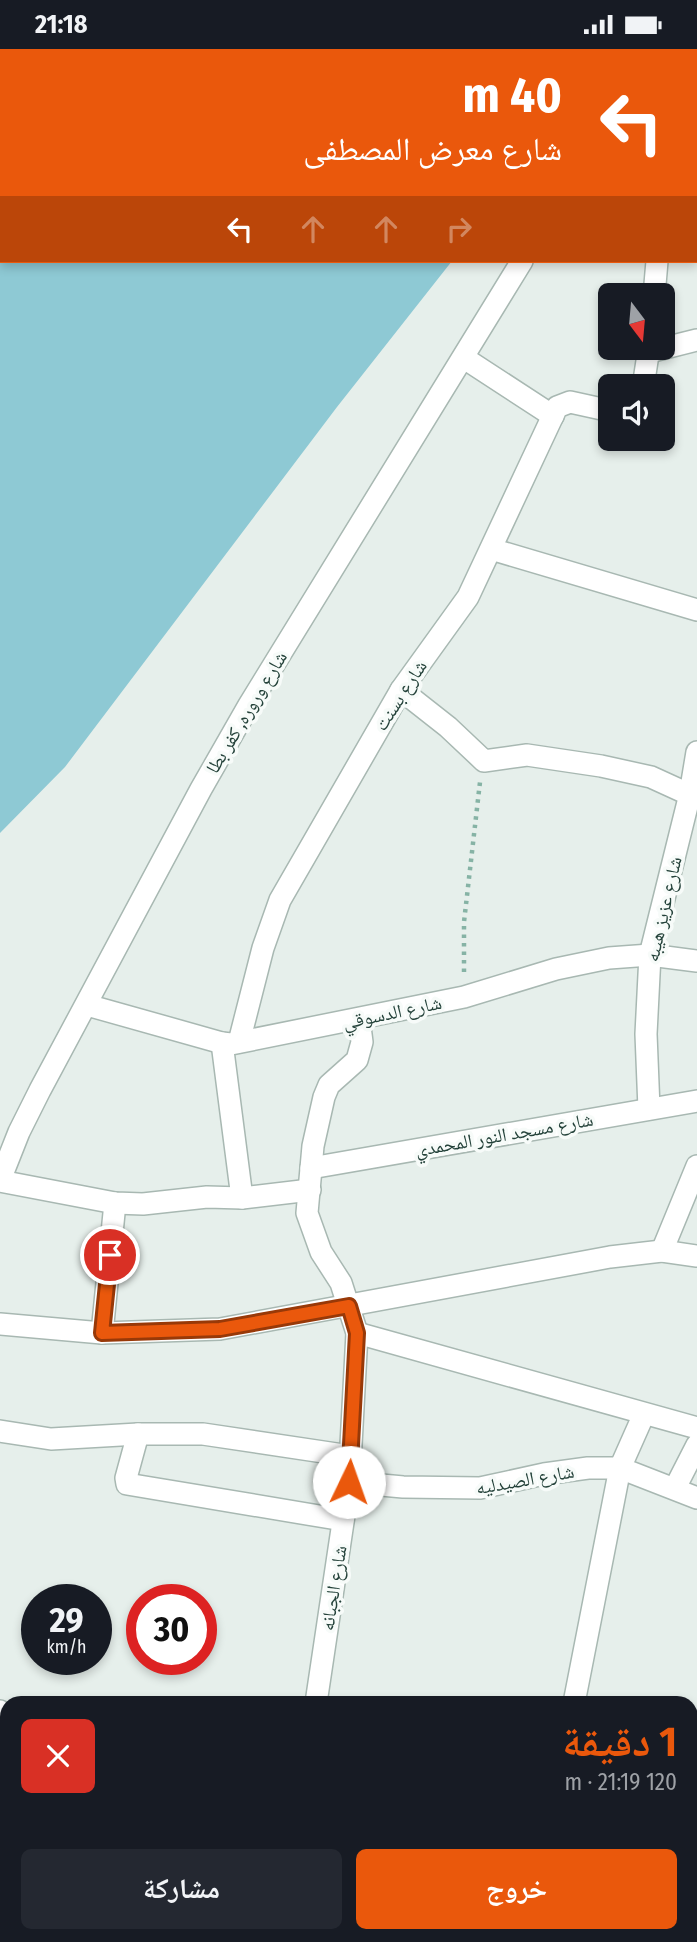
<!DOCTYPE html>
<html lang="ar">
<head>
<meta charset="utf-8">
<style>
  body { margin:0; font-family:"Fira Sans Condensed","Noto Naskh Arabic",sans-serif; background:#242831; color:#f1f3f6; direction:rtl; height:100vh; display:flex; flex-direction:column; font-size:26px; white-space:nowrap }
  * { box-sizing:border-box; margin:0 }
  p { font-size:23px; color:#9ea1a6 }
  .icon { flex:none; width:38px; height:38px; fill:none; stroke:currentColor; stroke-width:2; stroke-linecap:round; stroke-linejoin:round }
  .map { position:relative; flex:1; overflow:hidden; direction:ltr }
  .panel { position:absolute; left:0px; top:1647px; width:698px; height:247px; display:flex; flex-direction:column; background:#171b24; border-radius:21px 21px 0 0; box-shadow:0 4px 10px #0003; direction:rtl }
  .panel>* { flex:none }
  .banner { position:absolute; left:0px; top:0px; width:698px; height:214px; box-shadow:0 4px 10px #0003; direction:rtl; background:#ea580c; color:#fff; overflow:hidden }
  .needle { width:46px; rotate:164deg }
  .tools { position:absolute; left:598px; top:234px; display:grid; gap:14px }
  .tools a { display:grid; place-items:center; width:77px; height:77px; border-radius:10px; background:#171b24; box-shadow:0 4px 10px #0003; font-size:35px }
  .speed { position:absolute; left:21px; top:1535px; display:flex; gap:14px; font-size:35px; font-weight:700; text-align:center }
  .speed>* { display:grid; place-content:center; width:91px; height:91px; border-radius:50%; background:#171b24; box-shadow:0 4px 10px #0003; line-height:1 }
  .speed small { font-size:18px; font-weight:400 }
  .speed .limit { border:10px solid #d22; background:#fff; color:#111 }
  .pin { position:absolute; display:grid; place-items:center; width:60px; height:60px; color:#fff; margin:-30px; border:4px solid #fff; border-radius:50%; box-shadow:0 2px 7px #0007 }
  .me { position:absolute; width:77px; margin:-38px; rotate:3deg; stroke-linejoin:round; filter:drop-shadow(0 0 5px #0008) }
  .turn { display:flex; align-items:center; gap:24px; height:147px; padding:0 21px; font-size:32px }
  .turn .icon { width:91px; height:91px; stroke-width:2.5 }
  .turn b { display:block; font-size:49px; line-height:60px }
  .lanes { display:flex; align-items:center; height:66px; padding:0 21px; background:#0003; justify-content:center; gap:35px; direction:ltr }
  .lanes .off { opacity:.35 }
  .round { display:grid; place-items:center; flex:none; width:74px; height:74px; border-radius:10px; background:#242831 }
  .headline { display:flex; align-items:center; justify-content:space-between; height:119px; padding:0 21px }
  h1 { font-size:42px; font-weight:700; line-height:52px; color:#ea580c }
  .primary-button { display:flex; gap:14px; margin-top:auto; padding:14px 21px }
  .primary-button a { flex:1; height:80px; border-radius:10px; background:#ea580c; color:#fff; font-size:28px; font-weight:700; line-height:80px; text-align:center }
  .primary-button a+a { background:#242831; color:#f1f3f6 }
  .status { display:flex; justify-content:space-between; align-items:center; height:49px; padding:0 35px; background:#171b24; direction:ltr }
  .status svg { height:19px; fill:currentColor }
  .map>svg:first-child { display:block }
</style>
</head>
<body>
<div class="status"><b>21:18</b><svg viewBox="0 0 49 12"><path d="M0 12V9h3v3zM5 12V6h3v6zM10 12V3h3v9zM15 12V0h3v12zM26 1h20v11H26zM47 4h2v5h-2z"/></svg></div>
<div class="map">
<svg width="697" height="1893" viewBox="0 0 697 1893">
  <rect width="100%" height="100%" fill="#e6efeb"/>
  <!-- water -->
  <path fill="#8ec9d4" d="M0,0H560L2,2V212H452L337,358L65,718L0,784Z"/>
  <g fill="none" stroke-linecap="round" stroke-linejoin="round">
    <defs>
      <g id="minor">
        <path d="M696,152L697,151"/>
        <path d="M654,247L657,212"/>
        <path d="M649,303L697,291"/>
        <path d="M464,309L553,367"/>
        <path d="M643,338L649,299"/>
        <path d="M491,500L697,561"/>
        <path d="M401,641L448,678L484,712L527,706L601,717L651,728L697,749"/>
        <path d="M87,956L222,994L231,995L464,948L556,920L609,909L650,906L697,912"/>
        <path d="M239,993L263,899L280,851L401,641L468,548L557,358L570,353L611,362"/>
        <path d="M222,994L242,1149"/>
        <path d="M649,1060L646,985L650,906L690,745L697,703"/>
        <path d="M311,1119L697,1052"/>
        <path d="M0,1132L115,1154L143,1155L207,1148L242,1149L310,1141"/>
        <path d="M662,1202L697,1117"/>
        <path d="M0,1275L102,1284L220,1280L610,1208L662,1202L697,1207"/>
        <path d="M102,1284L115,1154"/>
        <path d="M357,1284L697,1379"/>
        <path d="M0,1382L51,1390L138,1385H203L350,1407"/>
        <path d="M138,1385L126,1429L127,1435L343,1471"/>
        <path d="M349,1433L403,1438L480,1439L544,1425L588,1419H620L697,1449"/>
        <path d="M675,1439L697,1396"/>
        <path d="M316,1654L349,1433L357,1284L341,1234L321,1203L307,1164L313,1097L324,1048L329,1036L357,1011L362,993L359,970"/>
        <path d="M574,1654L620,1419L644,1365"/>
        <path d="M0,1662L7,1666"/>
        <path d="M0,1808L7,1811"/>
        <path d="M216,1886L246,1893"/>
        <path d="M337,1886L338,1893"/>
      </g>
      <g id="tertiary">
        <path d="M696,27H697"/>
        <path d="M0,1131L19,1083L40,1041L201,740L249,656L522,212"/>
      </g>
    </defs>
    <!-- minor casing -->
    <use href="#minor" stroke="#a8b8b2" stroke-width="24"/>
    <!-- tertiary casing -->
    <use href="#tertiary" stroke="#a8b8b2" stroke-width="24"/>
    <!-- path -->
    <g stroke="#86b3a5" stroke-width="4.5" stroke-dasharray="3.5 5" stroke-linecap="butt">
      <path d="M464,923V873L480,733"/>
      <path d="M691,1707L697,1708"/>
    </g>
    <!-- minor -->
    <use href="#minor" stroke="#fff" stroke-width="21"/>
    <!-- tertiary -->
    <use href="#tertiary" stroke="#fff" stroke-width="21"/>
  </g>
  <g fill="none" stroke-linecap="round" stroke-linejoin="round">
    <defs>
      <path id="route" d="M110,1206L102,1284L220,1280L349,1257L357,1284L349,1433"/>
    </defs>
    <!-- route casing -->
    <use href="#route" stroke="#983908" stroke-width="18"/>
    <!-- route -->
    <use href="#route" stroke="#ea580c" stroke-width="12"/>
  </g>
  <g text-anchor="middle" stroke-width="7" stroke-linejoin="round" paint-order="stroke">
    <!-- street labels -->
    <g font-size="19" fill="#24423a" stroke="#f7fbf9">
      <text transform="translate(400 646) rotate(-57)" y="7">شارع بسنت</text>
      <text transform="translate(246 663) rotate(-59)" y="7">شارع وروره, كفر بطا</text>
      <text transform="translate(663 860) rotate(-77)" y="7">شارع عزيز هيبه</text>
      <text transform="translate(392 963) rotate(-12)" y="7">شارع الدسوقي</text>
      <text transform="translate(504 1085) rotate(-10)" y="7">شارع مسجد النور المحمدي</text>
      <text transform="translate(525 1430) rotate(-10)" y="7">شارع الصيدليه</text>
      <text transform="translate(333 1539) rotate(-81)" y="7">شارع الجبانه</text>
    </g>
  </g>
</svg>
<div class="tools">
<a><svg class="needle" viewBox="-14 -14 28 28"><path d="M0-13l5 13h-10z" fill="#e53935"/><path d="M0 13l5-13h-10z" fill="#9ea1a6"/></svg></a>
<a><svg class="icon" aria-label="sound" viewBox="0 0 24 24"><path d="M4 9h4l5-4v14l-5-4H4zM17 9q2 3 0 6"/></svg></a>
</div>
<div class="speed"><div>29<small>km/h</small></div><div class="limit">30</div></div>
<div class="pin" style="left:110px;top:1206px;background:#d93025"><svg class="icon" aria-label="arrive" viewBox="0 0 24 24"><path d="M6 21V4h12l-3 4 3 4H6"/></svg></div>
<svg class="me" style="left:349px;top:1433px" viewBox="-20 -20 40 40"><circle r="19" fill="#fff"/><path d="M0-13L10 11 0 6-10 11z" fill="#ea580c"/></svg>
<div class="banner">
<div class="turn"><svg class="icon" aria-label="left" viewBox="0 0 24 24"><path d="M17 20v-9H6M10 6l-5 5 5 5"/></svg><div><b>40 m</b>شارع معرض المصطفى</div></div>
<div class="lanes"><svg class="icon" aria-label="left" viewBox="0 0 24 24"><path d="M17 20v-9H6M10 6l-5 5 5 5"/></svg><svg class="icon off" aria-label="ahead" viewBox="0 0 24 24"><path d="M12 20V5M6 11l6-6 6 6"/></svg><svg class="icon off" aria-label="ahead" viewBox="0 0 24 24"><path d="M12 20V5M6 11l6-6 6 6"/></svg><svg class="icon off" aria-label="right" viewBox="0 0 24 24"><path d="M7 20v-9h11M14 6l5 5-5 5"/></svg></div>
</div>
<section class="panel">
<div class="headline"><div><h1>1 دقيقة</h1><p>120 m · 21:19</p></div><a class="round" style="background:#d93025;color:#fff"><svg class="icon" aria-label="close" viewBox="0 0 24 24"><path d="M6 6l12 12M18 6L6 18"/></svg></a></div>
<div class="primary-button"><a>خروج</a><a>مشاركة</a></div>
</section>
</div>
</body>
</html>
